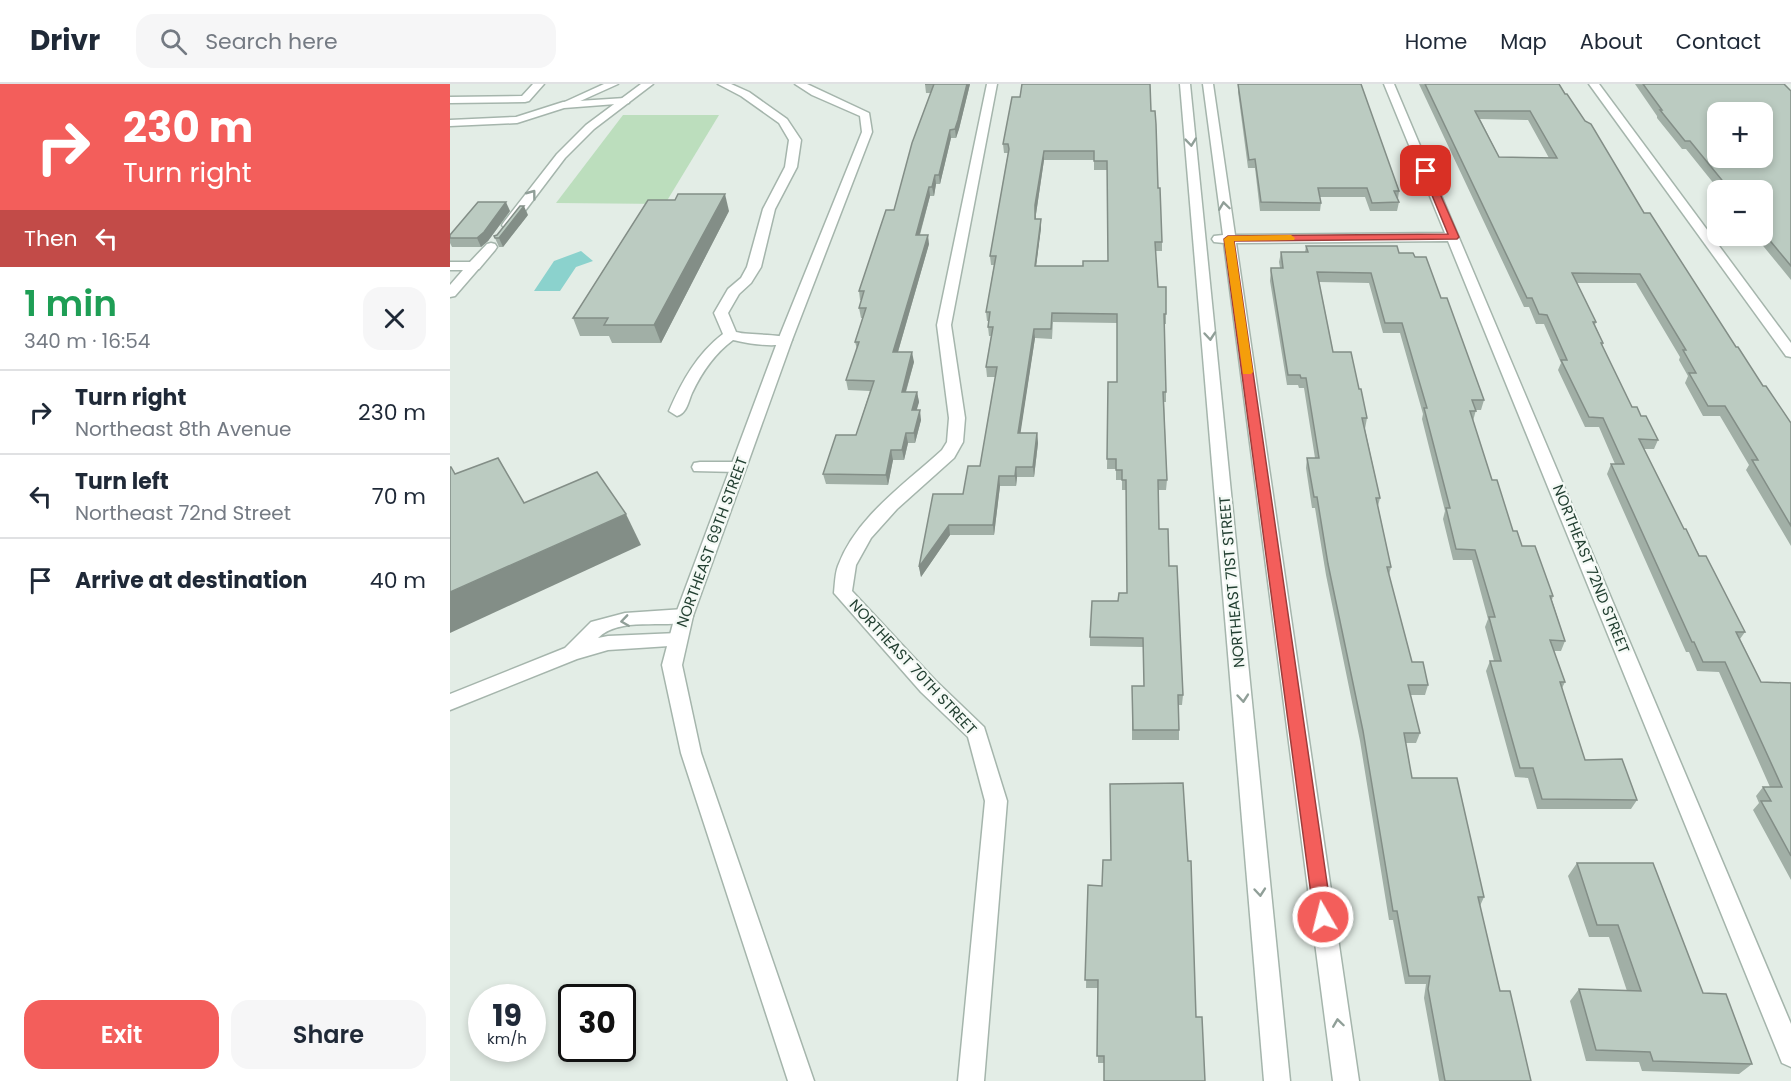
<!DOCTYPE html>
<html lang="en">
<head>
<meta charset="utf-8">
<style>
  body { margin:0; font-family:Poppins,sans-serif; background:#f6f6f7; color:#1f2937; height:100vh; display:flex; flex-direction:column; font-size:22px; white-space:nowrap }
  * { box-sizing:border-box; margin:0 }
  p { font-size:20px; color:#747a83 }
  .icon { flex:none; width:33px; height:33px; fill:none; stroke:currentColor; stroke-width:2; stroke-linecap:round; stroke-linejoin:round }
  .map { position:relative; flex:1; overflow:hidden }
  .details { display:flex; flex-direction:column; background:#fff; width:450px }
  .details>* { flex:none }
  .hud { background:#f35e5b; color:#fff; overflow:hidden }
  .fabs { position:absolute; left:1257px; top:18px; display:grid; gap:12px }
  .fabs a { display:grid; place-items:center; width:66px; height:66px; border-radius:12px; background:#fff; box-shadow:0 3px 9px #0003; font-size:30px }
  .speed { position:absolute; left:18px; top:900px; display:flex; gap:12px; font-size:30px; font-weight:700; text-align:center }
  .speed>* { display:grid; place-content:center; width:78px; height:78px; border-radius:50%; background:#fff; box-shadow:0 3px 9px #0003; line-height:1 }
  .speed small { font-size:15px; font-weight:400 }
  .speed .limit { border:3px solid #111; border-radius:9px; background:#fff; color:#111 }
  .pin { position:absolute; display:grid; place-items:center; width:51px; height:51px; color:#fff; margin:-26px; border-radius:12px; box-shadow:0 3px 9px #0006 }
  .me { position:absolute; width:66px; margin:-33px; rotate:352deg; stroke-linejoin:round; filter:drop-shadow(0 0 4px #0008) }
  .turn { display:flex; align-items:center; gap:21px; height:126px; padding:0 24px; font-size:27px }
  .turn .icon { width:78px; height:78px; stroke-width:2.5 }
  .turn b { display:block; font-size:42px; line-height:51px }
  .then { display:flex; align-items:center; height:57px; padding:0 24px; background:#0003; gap:12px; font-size:22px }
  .round { display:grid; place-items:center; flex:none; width:63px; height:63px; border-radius:18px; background:#f6f6f7 }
  .overview { display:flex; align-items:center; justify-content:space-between; height:102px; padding:0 24px }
  h1 { font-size:36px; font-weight:600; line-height:45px; color:#1e9e55 }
  .cta { display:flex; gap:12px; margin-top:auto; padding:12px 24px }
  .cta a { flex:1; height:69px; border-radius:18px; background:#f35e5b; color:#fff; font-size:24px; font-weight:600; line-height:69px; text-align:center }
  .cta a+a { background:#f6f6f7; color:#1f2937 }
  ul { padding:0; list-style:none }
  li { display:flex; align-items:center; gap:18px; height:84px; padding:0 24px; border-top:2px solid #e0e1e3 }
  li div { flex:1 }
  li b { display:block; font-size:22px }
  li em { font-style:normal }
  header { display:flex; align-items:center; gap:36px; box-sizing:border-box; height:84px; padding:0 30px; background:#fff; border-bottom:2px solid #e0e1e3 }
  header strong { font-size:28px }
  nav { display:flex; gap:33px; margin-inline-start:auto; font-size:21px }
  .search { width:420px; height:54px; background:#f6f6f7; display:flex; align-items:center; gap:15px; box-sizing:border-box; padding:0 21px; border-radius:18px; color:#747a83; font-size:22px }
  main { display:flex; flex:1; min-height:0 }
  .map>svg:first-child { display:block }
</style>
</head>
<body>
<header>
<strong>Drivr</strong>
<div class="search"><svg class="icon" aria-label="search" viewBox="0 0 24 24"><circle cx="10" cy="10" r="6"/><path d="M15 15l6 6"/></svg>Search here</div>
<nav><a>Home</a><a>Map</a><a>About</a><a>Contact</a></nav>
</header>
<main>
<section class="details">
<div class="hud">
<div class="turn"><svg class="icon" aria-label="right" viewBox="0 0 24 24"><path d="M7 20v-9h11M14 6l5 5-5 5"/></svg><div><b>230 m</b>Turn right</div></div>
<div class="then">Then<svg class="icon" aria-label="left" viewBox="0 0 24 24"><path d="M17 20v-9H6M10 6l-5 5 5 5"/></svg></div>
</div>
<div class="overview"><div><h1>1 min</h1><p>340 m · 16:54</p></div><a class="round"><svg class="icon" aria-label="close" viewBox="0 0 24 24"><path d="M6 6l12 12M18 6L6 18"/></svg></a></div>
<ul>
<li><svg class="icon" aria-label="right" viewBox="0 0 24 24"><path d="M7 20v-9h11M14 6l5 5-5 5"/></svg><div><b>Turn right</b><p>Northeast 8th Avenue</p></div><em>230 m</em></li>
<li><svg class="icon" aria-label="left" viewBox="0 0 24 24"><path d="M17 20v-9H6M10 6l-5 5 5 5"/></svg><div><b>Turn left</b><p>Northeast 72nd Street</p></div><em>70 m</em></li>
<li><svg class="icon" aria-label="arrive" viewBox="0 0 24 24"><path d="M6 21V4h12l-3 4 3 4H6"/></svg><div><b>Arrive at destination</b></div><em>40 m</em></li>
</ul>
<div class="cta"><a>Exit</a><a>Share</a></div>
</section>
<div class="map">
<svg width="1341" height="997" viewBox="0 0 1341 997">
  <rect width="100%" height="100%" fill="#e3ede6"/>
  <!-- green -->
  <path fill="#bcdebd" d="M173,31H269L215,120L106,119Z"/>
  <!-- water -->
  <path fill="#8bd2cd" d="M131,167L143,177L126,183L110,207H84L104,177Z"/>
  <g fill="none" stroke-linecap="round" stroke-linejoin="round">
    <defs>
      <g id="service">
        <path d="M268,0H281L299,8L337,35L351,56L347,83L325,125L311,183L301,199L289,210L278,229L286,248C300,252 335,249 342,256C332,266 296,259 283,256C264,270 252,288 242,309C238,318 237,329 227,332L219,327C232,297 247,270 273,250L264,229L278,205L291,194L297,183L313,125L335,83L339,56L329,39L291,12Z"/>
        <path d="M175,14L179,15V19L114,24L67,39L0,42V36L66,33L113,18Z"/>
        <path d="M0,178H24L31,182L5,212L0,213V201L13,186H0Z"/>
        <path d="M250,378H288L294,379L296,383L294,387L288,388L244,387L242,383L244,379Z"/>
        <path d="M234,525L241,527L243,532L241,537C213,545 170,532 148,554L158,552L228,549L235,551L237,556L235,561L158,566L127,575L0,626V610L115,564L141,538L175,529Z"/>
      </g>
      <g id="minor">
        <path d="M83,0H94L79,17L75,18L0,19V13L72,12Z"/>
        <path d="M154,0H168L117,23L108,21Z"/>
        <path d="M191,0H203L144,45L115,74L62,144H54L52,141L54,138L107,70L136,41Z"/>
        <path d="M345,0H357L419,29L422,48L342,256L243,532L232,581L251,669L364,997H338L231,669L212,581L225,532L328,256L412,48L410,32L362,11Z"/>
        <path d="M537,0H547L501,241L515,334L513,358L504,374L447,425L421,454L406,481L402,507L485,596L534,643L557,717L534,997H508L535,717L518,653L471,608L384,509C385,500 385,490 388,482C406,433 455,400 492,366L497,358L499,334L487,241Z"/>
        <path d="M730,0H740L840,997H814Z"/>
        <path d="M753,0H763L785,151L995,149L934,0H944L1341,940V983L1332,979L998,157L786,159L909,997H883L774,159L764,158L762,155L764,152L773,151Z"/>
        <path d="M1139,0H1149L1341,259V273L1336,272Z"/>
        <path d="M41,159L45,160L47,163L45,166L29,185H19L17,182L19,179L37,160Z"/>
      </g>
    </defs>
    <!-- service casing -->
    <use href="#service" stroke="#a5b5ac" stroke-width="3"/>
    <!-- minor casing -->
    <use href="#minor" stroke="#a5b5ac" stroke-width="3"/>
    <!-- service -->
    <use href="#service" fill="#fff" fill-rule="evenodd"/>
    <!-- minor -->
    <use href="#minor" fill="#fff" fill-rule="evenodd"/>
  </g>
  <!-- wall -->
  <g fill="#a1afa6" fill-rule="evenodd">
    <path d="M475,0H520L509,45L506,54H501L490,100H486L484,112H480L470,151L479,160L448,268L464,278L456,308H467L469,318L466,326L471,336L465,359H458L454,376H443L438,401L376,400L373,390L406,351L420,307L398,306L396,296L407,265L405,258L413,234H411L409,224L411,216H410L409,207L444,126L481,9H476Z"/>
    <path d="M788,0H911L949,107L948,115L949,118L947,127H920L915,113H870L871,119L870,127H810L805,84H798L788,8Z"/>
    <path d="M969,0H1109L1194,129L1313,302L1341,339V462L1296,386L1299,381L1270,332H1253L1235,299L1238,292L1229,276L1230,273L1186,199H1127L1146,238L1145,241L1153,259L1152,262L1182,323L1191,332L1208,356L1204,365H1194L1234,445L1295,548L1290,555L1311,598L1341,599V796L1303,726L1309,719L1306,712L1313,703H1320L1269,588L1247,587L1239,568H1236L1157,390L1161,380H1165L1149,343H1135L1108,286L1111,279L1094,240H1086L1079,223H1074ZM1030,35L1078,36L1099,74L1049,73Z"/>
    <path d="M1185,0H1334L1341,7V196L1305,152H1312V106H1269L1236,65H1232L1207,34V32Z"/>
    <path d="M701,27L712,158V167H705L708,203H716V240H714L716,308V318H714L717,396L716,406H708L709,445L719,482L733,611L732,621H729V656H682V602H694L693,563L640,562V553L668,517L677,509L676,406H672V396H666V385H657L658,298H667V239L603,238L602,255L585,254L570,349H587L588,359L584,393H567L566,402H550L544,451H500L471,493L469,483L530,382L545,293H537L536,283L541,252H539L538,243L539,237H537L536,228L544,181H541L540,172L558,69H554L553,60ZM594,76H644V86H657L658,177L633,182H586L591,144V135H586V130Z"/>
    <path d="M60,127L38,157L31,163H2L0,159V151Z"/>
    <path d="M279,127L211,259H162L159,252H130L123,234Z"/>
    <path d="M78,131L53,163H49L45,154Z"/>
    <path d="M856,162L949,169L965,173L991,214L1034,316L1031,326H1026L1023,337L1042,396L1063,447L1103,512L1102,516L1115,557L1111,567H1104L1115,598L1112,604L1135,676L1187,716L1181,725H1087L1078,694L1065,693L1036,587L1040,577H1044L1035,543L1038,535L1022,476H1003L993,435L995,427L972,335L973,330L950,249H933L919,199L869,198L883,268L909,305L917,334L915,345L930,414L928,422L941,483L939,491L962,578L978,601L975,611H960L970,649L966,659H956L962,694L1034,813L1030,822L1050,907L1081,997H989L974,914L976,900H955L943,836H939L910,657L876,491L865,424H862L856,384L857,374H865L854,304H849L848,301H837L820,197L821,184H830L829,178L831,168H855Z"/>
    <path d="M1127,779L1253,909L1302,980L1289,990L1192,987L1189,978L1136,977L1120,917L1129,905L1177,907L1159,853H1139L1118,792Z"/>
    <path d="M638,801L746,933L654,979H648V904H636Z"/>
  </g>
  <!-- shaded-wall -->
  <g fill="#838e87">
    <path d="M517,0H520L509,45L506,54L505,45Z"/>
    <path d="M500,46L501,54L490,100L489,91Z"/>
    <path d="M594,67V76L586,130V144L585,121Z"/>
    <path d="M485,91L486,100L484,112L482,103Z"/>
    <path d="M479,103L480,112L467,160L466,151Z"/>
    <path d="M275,110L279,127L211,259L204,241Z"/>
    <path d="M56,118L60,127L38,157L31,163L27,154Z"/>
    <path d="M74,122L78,131L53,163L49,154Z"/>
    <path d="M591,135V144L585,191V182Z"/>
    <path d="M478,151L479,160L445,278L443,268Z"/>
    <path d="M584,245L585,254L569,359L568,349Z"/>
    <path d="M462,268L464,278L453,317L452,308Z"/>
    <path d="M467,308L469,318L464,336L462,326Z"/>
    <path d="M470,326L471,336L465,359L464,349Z"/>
    <path d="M456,349L458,359L454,376L452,366Z"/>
    <path d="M587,349L588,359L584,393L583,383Z"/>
    <path d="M441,366L443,376L438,401L436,391Z"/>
    <path d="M566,383L567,393L566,402L565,392Z"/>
    <path d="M549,392L550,402L544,451L543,441Z"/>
    <path d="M176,430L191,461L0,549V508Z"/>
    <path d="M499,441L500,451L471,493L469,483Z"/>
  </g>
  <!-- building -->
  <g fill="#bbcbc1" stroke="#838e87" stroke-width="1.5" fill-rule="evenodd">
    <path d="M475,0H517L508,36L505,45L500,46L489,91H485L482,103H479L466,151H478L443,268H462L452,308H467L462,326H470L464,349H456L452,366H441L436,391L373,390L386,351H406L424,297L396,296L409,258H405L416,224H409L414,207H409L436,126H444L462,59L484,0Z"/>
    <path d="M572,0H700L701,27H705L706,40L708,104H710L712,158H705L708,203H716V230H714L716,308H713L717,396H708L709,445H718L719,482H727L733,611H728L729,646H683L682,602H694L693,554L640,553L642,517H668L669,509H677L676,396H672V386H666V375H657L658,298H667V230L602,229L601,245H584L568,349H587L583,383H566L565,392H549L543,441H499L469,483L483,410H513L518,382H530L547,283H536L543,243H538L540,228H536L546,172H540L559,65L558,60H553L562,13H570ZM594,67H644V77H657L658,177H633V182H585L591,135H585V121Z"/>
    <path d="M788,0H911L949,107H944L949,118L922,119L917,104H868L871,119L811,118L805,75L799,76Z"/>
    <path d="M975,0H1109L1115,10H1117L1135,37L1141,40L1194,129H1200L1286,263H1288L1313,302H1316L1341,339V442L1302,376H1308L1275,322H1258L1239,289H1246L1233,266H1236L1190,190L1122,189L1146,238H1143L1153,259H1151L1182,323H1187L1191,332H1196L1208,356L1189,355L1234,445H1236L1249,472H1256L1295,548H1286L1311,598L1341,599V772L1311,717H1321L1313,703H1332L1275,578H1253L1244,558H1242L1161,380H1174L1153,334L1139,333L1111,276H1117L1097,231L1089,230L1082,214H1077ZM1025,27H1080L1107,74L1049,73Z"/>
    <path d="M1193,0H1334L1341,7V182L1312,147V106H1280L1240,57H1235L1210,26H1212ZM1268,28H1312V74H1268Z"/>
    <path d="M228,110H275L204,241H154L158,234H123L198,116H225Z"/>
    <path d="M28,118H56L34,148L27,154H0V151Z"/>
    <path d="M70,122H74L49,154H45L44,152L47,151Z"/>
    <path d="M856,162H947L949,169H963L965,173H976L991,214H997L1034,316H1022L1026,327H1020L1042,396H1047L1063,447H1067L1072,462H1085L1103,512H1100L1115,557L1100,556L1115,598H1110L1135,676L1172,675L1187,716L1092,715L1083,684H1070L1040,577H1051L1039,533H1045L1025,466L1006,465L996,424H1000L974,324H977L952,239H935L921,189L867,188L883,268H901L909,305H911L917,334H912L930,414H926L941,483H937L962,578H973L978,601H958L970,649H954L962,694H1007L1034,813H1028L1050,907H1060L1081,997H995L978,905L980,892H959L947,827H943L913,647L878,480L867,413H864L857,374H869L856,294H851L850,291H838L821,187V184H833L831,168H858Z"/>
    <path d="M48,374L74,419L147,388L176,430L0,508V383H1L5,390Z"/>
    <path d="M733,699L738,777H741L746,933H752L755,997H654V972H647L648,896H635L638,801L652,802L653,776H661L660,700Z"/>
    <path d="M1127,779H1203L1253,909L1276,910L1302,980L1203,977L1200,968L1146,966L1129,905L1191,907L1168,841H1147Z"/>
  </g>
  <!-- one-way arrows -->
  <defs><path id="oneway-chevron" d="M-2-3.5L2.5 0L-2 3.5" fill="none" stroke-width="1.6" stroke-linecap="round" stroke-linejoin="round" transform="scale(1.5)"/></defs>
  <g stroke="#909f98">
    <use href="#oneway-chevron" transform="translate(741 58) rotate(84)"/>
    <use href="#oneway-chevron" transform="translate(82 110) rotate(-53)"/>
    <use href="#oneway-chevron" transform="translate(774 122) rotate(-98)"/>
    <use href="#oneway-chevron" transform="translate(760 252) rotate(85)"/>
    <use href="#oneway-chevron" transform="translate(175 537) rotate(172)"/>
    <use href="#oneway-chevron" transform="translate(793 614) rotate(85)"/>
    <use href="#oneway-chevron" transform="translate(810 808) rotate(85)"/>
    <use href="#oneway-chevron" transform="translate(888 939) rotate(-98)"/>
  </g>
  <!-- route -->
  <path fill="#f35e5b" stroke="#9e3d3b" stroke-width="1.5" d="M973,85L980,87L1009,153L1007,155L784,157L882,833L879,839L873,842L867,839L864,833L774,155L778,152L998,150L972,87Z"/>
  <!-- slow -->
  <path fill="#f59e0b" d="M841,151L845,154L844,156L784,157L803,288L801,290H793L774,155L778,152Z"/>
  <g text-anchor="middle" stroke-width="4.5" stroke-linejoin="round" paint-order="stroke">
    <!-- street labels -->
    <g font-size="15" fill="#223f31" stroke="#f4f9f5">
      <text transform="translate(262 458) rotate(-70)" y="5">NORTHEAST 69TH STREET</text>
      <text transform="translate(1141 485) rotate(68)" y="5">NORTHEAST 72ND STREET</text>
      <text transform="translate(782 498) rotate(-95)" y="5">NORTHEAST 71ST STREET</text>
      <text transform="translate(463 583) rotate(47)" y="5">NORTHEAST 70TH STREET</text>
    </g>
  </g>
</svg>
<div class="fabs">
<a>+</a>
<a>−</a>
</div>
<div class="speed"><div>19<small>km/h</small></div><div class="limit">30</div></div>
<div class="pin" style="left:976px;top:87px;background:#d93025"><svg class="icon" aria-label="arrive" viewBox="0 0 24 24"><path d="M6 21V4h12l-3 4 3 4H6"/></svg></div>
<svg class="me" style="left:873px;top:833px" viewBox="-20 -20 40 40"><circle r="17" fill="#f35e5b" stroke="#fff" stroke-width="3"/><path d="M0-11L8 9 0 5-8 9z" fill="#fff"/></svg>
</div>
</main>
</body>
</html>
